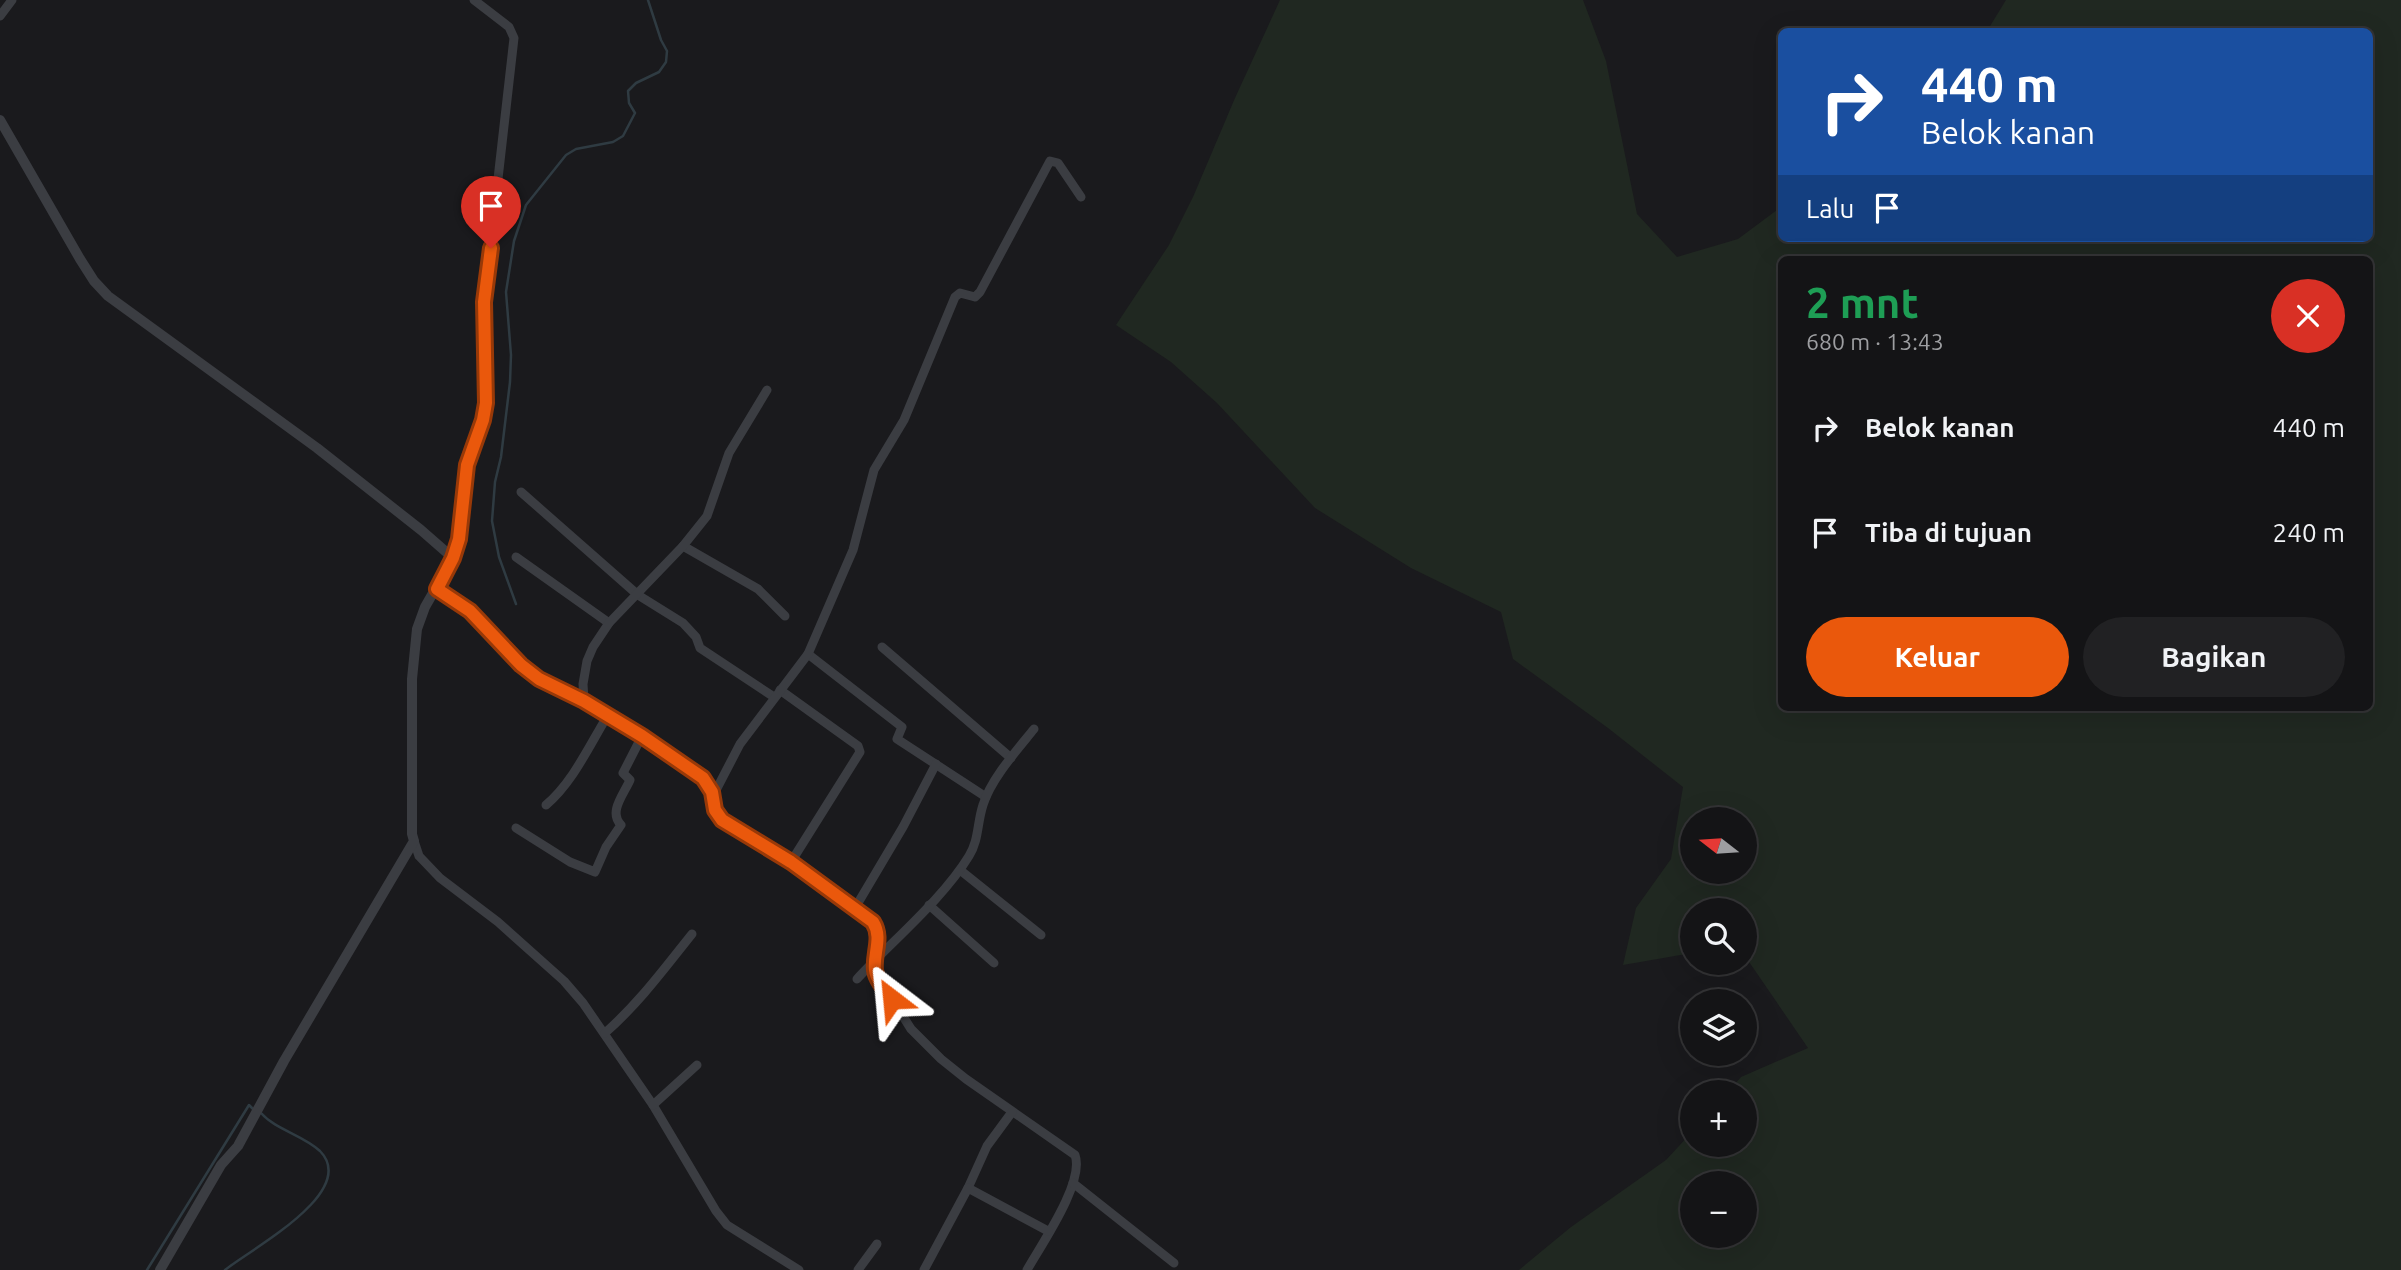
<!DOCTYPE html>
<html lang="id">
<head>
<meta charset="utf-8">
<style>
  body { margin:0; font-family:Ubuntu,sans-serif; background:#212123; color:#f1f3f6; height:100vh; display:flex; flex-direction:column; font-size:26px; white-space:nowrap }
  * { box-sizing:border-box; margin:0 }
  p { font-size:23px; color:#9d9ea1 }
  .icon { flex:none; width:38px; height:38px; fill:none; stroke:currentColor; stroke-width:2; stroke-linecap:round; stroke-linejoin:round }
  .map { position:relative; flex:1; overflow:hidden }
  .sheet { position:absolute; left:1778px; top:256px; width:595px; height:455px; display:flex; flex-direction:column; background:#141416; border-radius:10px; box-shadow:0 7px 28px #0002,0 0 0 2px #333335 }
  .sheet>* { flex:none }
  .banner { position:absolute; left:1778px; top:28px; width:595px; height:214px; border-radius:10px; box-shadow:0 7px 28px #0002,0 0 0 2px #333335; background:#1a4fa0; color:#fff; overflow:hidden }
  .needle { width:46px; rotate:287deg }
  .fabs { position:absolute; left:1680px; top:807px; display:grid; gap:14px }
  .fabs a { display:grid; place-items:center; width:77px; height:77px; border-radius:50%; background:#141416; box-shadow:0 7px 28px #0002,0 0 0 2px #333335; font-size:35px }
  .pin { position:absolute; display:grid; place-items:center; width:60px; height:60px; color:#fff; margin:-72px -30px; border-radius:50% 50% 50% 0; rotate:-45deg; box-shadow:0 0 7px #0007 }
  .pin .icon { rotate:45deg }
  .me { position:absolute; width:77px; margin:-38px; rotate:331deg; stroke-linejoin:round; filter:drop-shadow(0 0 5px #0008) }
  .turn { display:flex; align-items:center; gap:24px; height:147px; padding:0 28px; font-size:32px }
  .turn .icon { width:91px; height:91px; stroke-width:2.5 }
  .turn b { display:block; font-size:49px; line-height:60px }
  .then { display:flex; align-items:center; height:66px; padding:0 28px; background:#0003; gap:14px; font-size:26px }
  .round { display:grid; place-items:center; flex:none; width:74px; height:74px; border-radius:37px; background:#212123 }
  .head { display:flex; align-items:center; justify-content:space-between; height:119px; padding:0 28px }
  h1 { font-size:42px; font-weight:700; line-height:52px; color:#1e9e55 }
  .cta { display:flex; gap:14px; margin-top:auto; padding:14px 28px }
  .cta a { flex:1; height:80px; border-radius:42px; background:#ea580c; color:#fff; font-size:28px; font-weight:700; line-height:80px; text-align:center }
  .cta a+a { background:#212123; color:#f1f3f6 }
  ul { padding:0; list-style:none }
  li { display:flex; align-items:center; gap:21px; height:105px; padding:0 28px }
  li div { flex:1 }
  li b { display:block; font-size:26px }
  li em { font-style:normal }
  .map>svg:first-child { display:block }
</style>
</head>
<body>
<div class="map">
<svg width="2401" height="1270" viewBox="0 0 2401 1270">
  <rect width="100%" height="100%" fill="#1a1a1d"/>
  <!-- green -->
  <path fill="#202821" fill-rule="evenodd" d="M1280,0H1583L1606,61L1637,214L1677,257L1738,239L1781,207L1782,238H2370V32L1987,31L2006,0H2401V1270H1519L1571,1227L1666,1160L1692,1132V1144H1745V1092H1728L1741,1077L1808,1048L1745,956V910H1692V953L1623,965L1636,908L1671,859L1683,787L1608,728L1513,659L1501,612L1411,568L1315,508L1217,403L1171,362L1116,325L1169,245L1193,197L1235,98ZM1782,259H2370V707H1782ZM1745,819V872H1692V819ZM1745,1183V1236H1692V1183Z"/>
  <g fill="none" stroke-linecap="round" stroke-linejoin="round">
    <!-- stream -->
    <g stroke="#2f3b42" stroke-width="2.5">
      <path d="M516,604L499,557L492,521L495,482L501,457L510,382L511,355L506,292L514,241L526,205L566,155L576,149L613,142L623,136L635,113L629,103L628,91L636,83L659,72L666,62L667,51L661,40L648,0"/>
      <path d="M147,1270L249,1105L253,1109"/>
      <path d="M225,1270C249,1250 360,1192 320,1151C303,1135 276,1130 261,1113"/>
    </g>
    <!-- minor -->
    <g stroke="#3b3d42" stroke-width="9">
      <path d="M0,16L12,0"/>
      <path d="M521,492L638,595L683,623L696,637L700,648L774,697"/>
      <path d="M683,546L758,589L785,616"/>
      <path d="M516,557L609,623"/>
      <path d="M453,558L459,539L467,465L483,420L486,403L484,302L514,38L509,27L474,0"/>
      <path d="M437,589L470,611L521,665L539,679L584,700L642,736L703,778L712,792L715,810L722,819L791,862L873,922L877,929L878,940L875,972L911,1029L941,1059L966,1079L1075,1155C1085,1182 1041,1245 1027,1270"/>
      <path d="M882,647L1011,758"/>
      <path d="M808,654L902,727L897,739L986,797"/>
      <path d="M780,690L858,746L860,752L791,862"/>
      <path d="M584,700L583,684L587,661L593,647L609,623L683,546L707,516L729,453L767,390"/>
      <path d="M713,796L740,744L808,654L853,550L874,470L904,420L955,297L960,293L975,297L980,292L1050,161L1058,163L1081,197"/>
      <path d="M546,805C573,782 589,746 608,715"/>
      <path d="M516,828L570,862L595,872L606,847L621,825C608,812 624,794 630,780L623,773L642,736"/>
      <path d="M414,841L419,856L440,878L498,922L564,981L583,1003L653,1105L716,1211L727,1225L799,1270"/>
      <path d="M960,870L1041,935"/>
      <path d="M929,905L994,963"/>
      <path d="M855,908L903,827L936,764"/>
      <path d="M857,979C892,941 942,900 969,856C979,840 977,823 983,805C991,779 1017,750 1034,729"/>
      <path d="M605,1033C639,1003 664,969 692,934"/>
      <path d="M653,1105L697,1065"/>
      <path d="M1073,1183L1174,1263"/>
      <path d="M968,1188L987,1146L1012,1112"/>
      <path d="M858,1270L877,1244"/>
      <path d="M924,1270L968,1188L1048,1231"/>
    </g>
    <!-- tertiary -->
    <path stroke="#3b3d42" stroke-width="10" d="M0,120L80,259L94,281L108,296L317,448L421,530L453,558L425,607L417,629L412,679V834L414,841L284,1061L238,1146L221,1165L160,1270"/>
  </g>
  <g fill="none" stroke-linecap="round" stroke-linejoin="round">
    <defs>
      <path id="route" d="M491,248L484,302L486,403L483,420L467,465L459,539L453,558L437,589L470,611L521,665L539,679L584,701L642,736L703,778L712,792L715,810L722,820L791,862L873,922C883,938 873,953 875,970C876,980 886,991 892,999"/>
    </defs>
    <!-- route casing -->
    <use href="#route" stroke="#983908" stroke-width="18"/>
    <!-- route -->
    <use href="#route" stroke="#ea580c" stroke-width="12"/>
  </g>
</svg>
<div class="fabs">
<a><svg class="needle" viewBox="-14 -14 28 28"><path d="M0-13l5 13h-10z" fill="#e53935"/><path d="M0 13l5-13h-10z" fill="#9d9ea1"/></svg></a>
<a><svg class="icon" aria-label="search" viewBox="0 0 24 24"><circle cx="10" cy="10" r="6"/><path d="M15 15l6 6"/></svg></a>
<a><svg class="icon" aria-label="layers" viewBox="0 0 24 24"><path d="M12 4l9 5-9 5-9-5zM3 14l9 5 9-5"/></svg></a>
<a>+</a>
<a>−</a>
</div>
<div class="pin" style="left:491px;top:248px;background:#d93025"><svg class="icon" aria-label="arrive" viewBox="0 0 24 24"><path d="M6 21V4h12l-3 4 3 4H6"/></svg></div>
<svg class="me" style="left:892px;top:999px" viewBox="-20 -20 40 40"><path d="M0-17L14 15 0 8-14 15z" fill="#ea580c" stroke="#fff" stroke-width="4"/></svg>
<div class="banner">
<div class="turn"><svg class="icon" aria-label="right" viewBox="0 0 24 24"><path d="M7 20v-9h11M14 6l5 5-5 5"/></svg><div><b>440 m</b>Belok kanan</div></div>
<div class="then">Lalu<svg class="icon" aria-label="arrive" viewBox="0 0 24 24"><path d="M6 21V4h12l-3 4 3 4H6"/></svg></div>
</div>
<section class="sheet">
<div class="head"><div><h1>2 mnt</h1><p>680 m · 13:43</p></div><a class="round" style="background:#d93025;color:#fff"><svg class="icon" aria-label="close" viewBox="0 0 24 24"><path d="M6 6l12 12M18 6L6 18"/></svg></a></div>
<ul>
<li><svg class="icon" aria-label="right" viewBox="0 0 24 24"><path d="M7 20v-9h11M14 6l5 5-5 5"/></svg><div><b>Belok kanan</b></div><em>440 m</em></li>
<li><svg class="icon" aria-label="arrive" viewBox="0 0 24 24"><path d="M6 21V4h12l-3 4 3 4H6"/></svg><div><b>Tiba di tujuan</b></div><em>240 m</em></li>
</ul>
<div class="cta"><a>Keluar</a><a>Bagikan</a></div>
</section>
</div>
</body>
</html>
